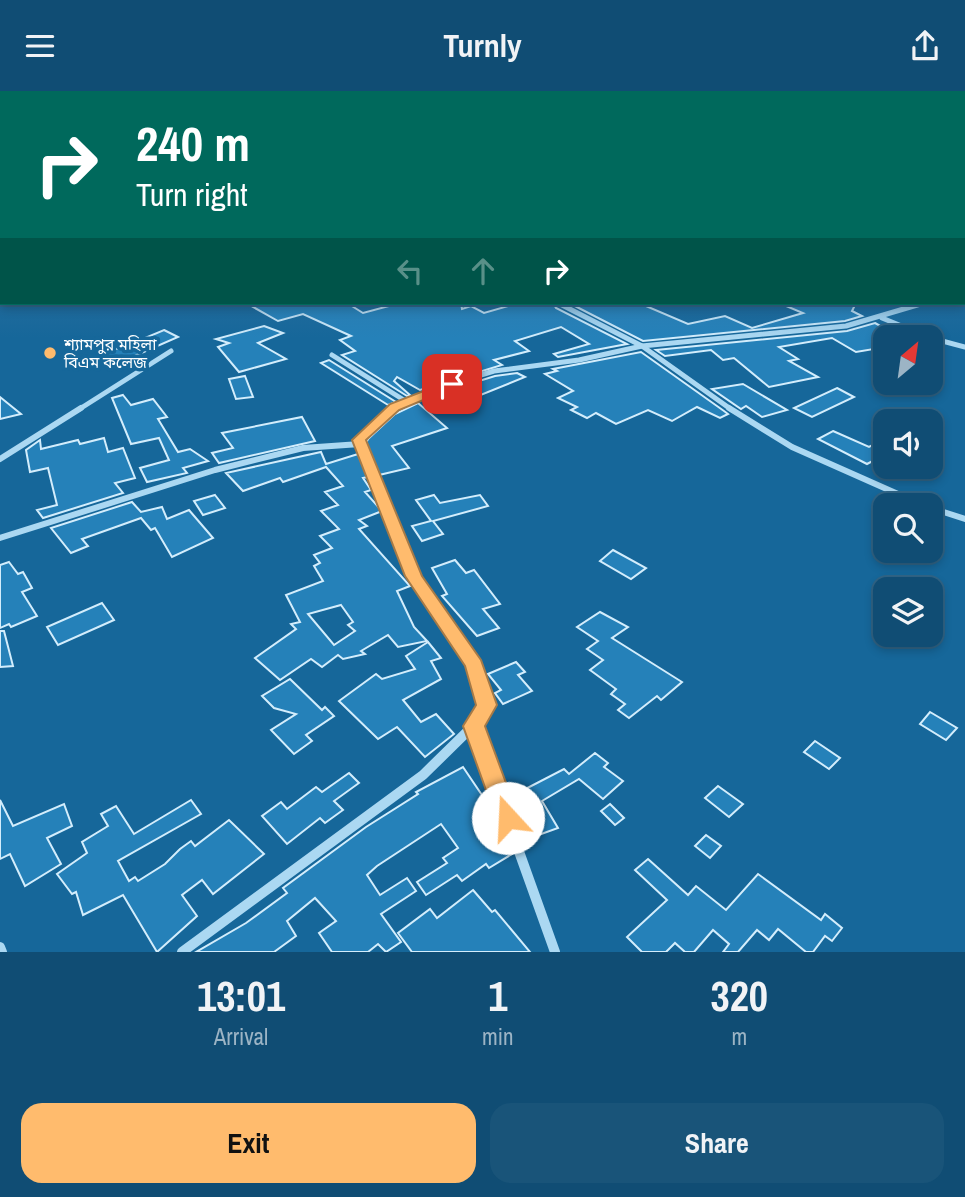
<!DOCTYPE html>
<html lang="en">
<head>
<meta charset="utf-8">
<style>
  body { margin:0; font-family:"Archivo Narrow","Noto Sans Bengali",sans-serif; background:#195479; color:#f1f3f6; height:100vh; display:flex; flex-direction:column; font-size:26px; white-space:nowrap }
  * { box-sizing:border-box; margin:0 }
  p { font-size:23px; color:#9cb4c5 }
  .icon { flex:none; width:38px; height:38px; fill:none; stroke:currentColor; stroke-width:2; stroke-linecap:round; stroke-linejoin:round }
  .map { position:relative; height:861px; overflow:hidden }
  .details { display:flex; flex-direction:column; background:#104d74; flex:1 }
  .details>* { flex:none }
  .top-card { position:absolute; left:0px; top:0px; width:966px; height:214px; box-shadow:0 4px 10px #0003,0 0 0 2px #306486; background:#00695c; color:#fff; overflow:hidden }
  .needle { width:46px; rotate:29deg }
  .fabs { position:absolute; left:873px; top:234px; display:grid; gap:14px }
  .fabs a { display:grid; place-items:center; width:70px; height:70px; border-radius:14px; background:#104d74; box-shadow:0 4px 10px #0003,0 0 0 2px #306486; font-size:35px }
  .pin { position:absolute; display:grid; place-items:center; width:60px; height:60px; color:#fff; margin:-30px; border-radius:14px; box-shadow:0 4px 10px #0006 }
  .me { position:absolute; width:77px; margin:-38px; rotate:340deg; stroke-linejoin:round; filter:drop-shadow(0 0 5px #0008) }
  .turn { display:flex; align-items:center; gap:24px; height:147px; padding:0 21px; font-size:32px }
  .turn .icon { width:91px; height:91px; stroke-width:2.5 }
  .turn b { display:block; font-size:49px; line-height:60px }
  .lanes { display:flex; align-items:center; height:66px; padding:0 21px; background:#0003; justify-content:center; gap:35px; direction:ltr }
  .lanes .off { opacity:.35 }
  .eta { display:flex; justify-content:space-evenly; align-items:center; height:119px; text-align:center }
  .eta b { font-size:42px; font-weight:800; line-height:49px }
  .button { display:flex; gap:14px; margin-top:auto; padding:14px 21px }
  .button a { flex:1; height:80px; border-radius:21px; background:#ffbb6d; color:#111; font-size:28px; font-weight:800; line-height:80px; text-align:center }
  .button a+a { background:#195479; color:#f1f3f6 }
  header { display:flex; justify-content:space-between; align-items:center; height:91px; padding:0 21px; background:#104d74; font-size:32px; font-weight:800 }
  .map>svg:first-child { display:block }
</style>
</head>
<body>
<header><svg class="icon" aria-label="menu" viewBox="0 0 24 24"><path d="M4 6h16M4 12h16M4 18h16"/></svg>Turnly<svg class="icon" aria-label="share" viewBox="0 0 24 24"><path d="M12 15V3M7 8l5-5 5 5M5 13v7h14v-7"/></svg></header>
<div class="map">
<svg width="965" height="861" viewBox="0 0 965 861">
  <rect width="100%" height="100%" fill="#16679a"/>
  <!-- building -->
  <g fill="#2581b9" stroke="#d3edfc" stroke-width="2" fill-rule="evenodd">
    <path d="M246,212H347L363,222L400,212H461L462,218L471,215L484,222L519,212H553L556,217L627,253L558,266L554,263L589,253L561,236L515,250L529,260L494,269L502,274L420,299L397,286L394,290L410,304L407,305L342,264L355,260L340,249L351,245L303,223L278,230Z"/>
    <path d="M569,212H639L688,233L725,225L752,237L803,222L779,212H856L852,220L862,225L845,230L643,250Z"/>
    <path d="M875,232L886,238V256L856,261L832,247L779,256L798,268L789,270L818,286L769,296L734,267L723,269L711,259L665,265L656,259L847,240Z"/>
    <path d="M264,235L283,242L258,252L286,268L239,281L218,256L229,252L216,248Z"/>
    <path d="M164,239L178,246L114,274L101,262L150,249L145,247Z"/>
    <path d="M641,261L724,320L728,323L720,327L697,316L672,330L648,319L616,333L596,322L587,327L571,319L577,316L558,307L573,300L545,283L557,280L553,278Z"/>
    <path d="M329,269L396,311L388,314L321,272Z"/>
    <path d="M517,282L525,286L451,316L431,305L495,285Z"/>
    <path d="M245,285L253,306L236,308L229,288Z"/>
    <path d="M743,293L787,319L762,326L746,315L741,318L712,298Z"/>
    <path d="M837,297L854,306L812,326L794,317Z"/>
    <path d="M123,304L131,314L153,308L167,326L158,328L178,361L190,358L208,370L183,377L187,382L147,391L140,377L169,369L159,347L131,353L112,307Z"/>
    <path d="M0,306L21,323L0,328Z"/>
    <path d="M418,312L447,337L392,355L409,377L379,384L366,352L368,348L395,323Z"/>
    <path d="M302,326L315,350L219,372L212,362L233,357L222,342Z"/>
    <path d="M833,340L869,356L886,347V363L867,373L818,348Z"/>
    <path d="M104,347L108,361L123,357L135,387L115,392L123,402L43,427L37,419L57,414L48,377L30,381L26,359L40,349L41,358L78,349L80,353Z"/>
    <path d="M321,361L326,373L358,363L368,386L363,387L371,399L365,401L382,420L359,429L367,435L359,438L410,495L397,500L414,536L427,550L398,556L388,544L361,560L365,563L343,568L338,564L322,576L311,568L280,589L255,567L296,538L291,533L300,531L286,504L323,490L314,475L320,472L314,464L332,457L320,445L339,438L321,420L338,414L325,401L343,395L326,376L283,391L280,387L243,400L226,382ZM341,514L353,531L348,534L355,540L334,554L308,523Z"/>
    <path d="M215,404L225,417L203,424L194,410Z"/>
    <path d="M434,404L440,412L480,404L488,415L433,430L443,443L422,450L412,435L431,430L416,409Z"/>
    <path d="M132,411L141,421L162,416L167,428L189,419L213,447L172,466L155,437L151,439L141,427L82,448L88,455L71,462L51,437Z"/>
    <path d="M613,459L646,477L631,488L600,470Z"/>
    <path d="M455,469L466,482L474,479L500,513L483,518L499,537L477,545L442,505L447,503L432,477Z"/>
    <path d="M9,471L18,483L23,481L32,497L22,501L37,525L11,536L9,533L0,537V474Z"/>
    <path d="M102,512L114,529L58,554L47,536Z"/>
    <path d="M600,521L628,536L612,547L682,591L661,609L657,605L629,627L618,619L625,613L611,603L616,598L590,579L603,569L587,558L598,550L577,536Z"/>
    <path d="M0,540H4L13,575L0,576Z"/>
    <path d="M428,551L441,567L431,570L441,588L403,609L421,631L436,623L454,643L425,666L397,636L378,648L339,610L376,583L382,588L415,578L406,565Z"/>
    <path d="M516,571L525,581L518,584L532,600L503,613L495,602L501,599L488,583Z"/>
    <path d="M290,588L322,619L325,616L334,625L306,644L312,650L294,663L271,639L296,623L274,617L262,605Z"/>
    <path d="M930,621L957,637L946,649L920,633Z"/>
    <path d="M815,650L840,667L829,678L804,661Z"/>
    <path d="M595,662L608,672L604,676L623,690L603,708L579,688L542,710L558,737L533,746L510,706L564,678L569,683Z"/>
    <path d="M463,676L492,719L485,723L508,753L512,763L489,777L486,773L462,790L457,784L426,804L417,791L447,772L443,767L458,757L441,733L377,775L367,784L380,804L407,787L416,800L381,823L401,851L386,861L378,853L368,861H332L319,842L336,830L315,807L287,830L296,845L274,861H196L246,832L287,802L283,797L366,736L418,703L416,701Z"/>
    <path d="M349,682L359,692L334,710L343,719L325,732L320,727L287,753L262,725L281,711L287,718L316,696L322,701Z"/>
    <path d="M718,695L743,713L729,726L705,707Z"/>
    <path d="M0,709L13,735L64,713L72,735L47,747L61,773L25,795L10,763L0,768Z"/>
    <path d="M191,709L201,723L118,770L129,790L135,786L138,790L165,773L180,758L191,750L195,755L229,729L264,763L213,803L202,789L182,804L197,825L157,861L123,804L83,824L76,801L72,803L57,783L87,762L82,751L108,735L101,723L116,715L134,743Z"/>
    <path d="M610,713L624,727L615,734L601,720Z"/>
    <path d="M706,744L721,755L710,767L695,755Z"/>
    <path d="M648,768L688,804L696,795L726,819L758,783L821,829L825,823L842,837L832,850L825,845L813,861H806L778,838L769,849L757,839L738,861H723L729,853L713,839L694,861H685L675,852L666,861H642L627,846L667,809L635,779Z"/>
    <path d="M473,799L492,821L495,819L530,861H412L398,842L430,818L437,827Z"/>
  </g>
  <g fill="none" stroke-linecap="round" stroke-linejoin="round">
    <!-- minor-far3 -->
    <g stroke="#abd8f2" stroke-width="5">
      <path d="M558,212L642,255L732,319"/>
      <path d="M882,227L931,247"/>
      <path d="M931,247L965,256"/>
      <path d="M332,264L407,311"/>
      <path d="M78,319L171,260"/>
      <path d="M391,319L432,299L494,280L579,269L642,255L846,235L924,212"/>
    </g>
    <!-- minor-far2 -->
    <g stroke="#abd8f2" stroke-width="6">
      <path d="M393,317L359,349L403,457"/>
      <path d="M729,317L792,356L925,415"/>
      <path d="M0,368L81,317"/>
      <path d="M931,417L965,428"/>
      <path d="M0,447L215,379L303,357L360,353"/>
    </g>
    <!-- minor-far1 -->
    <path stroke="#abd8f2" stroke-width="8" d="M402,455L414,485L474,574L487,614L475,634"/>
    <!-- minor -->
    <g stroke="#abd8f2" stroke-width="10">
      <path d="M474,635L555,861"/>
      <path d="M0,856L2,861"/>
      <path d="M182,861L423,684L476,632"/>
    </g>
  </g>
  <!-- sky -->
  <linearGradient id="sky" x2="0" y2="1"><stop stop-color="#0c3955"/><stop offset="0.51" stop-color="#3674a3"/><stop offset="1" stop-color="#3674a3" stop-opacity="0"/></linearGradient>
  <rect width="965" height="247" fill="url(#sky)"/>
  <!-- route -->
  <path fill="#ffbb6d" stroke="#a67a47" stroke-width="2" d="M452,289L457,290V295L399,319L366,349L422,485L481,569L497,614L485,635L519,727L516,735L508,738L499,735L496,727L463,635L476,614L465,575L405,485L352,349L390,313Z"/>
  <!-- markers -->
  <circle fill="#ffbb6d" stroke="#16679a" stroke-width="2.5" cx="50" cy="262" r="7"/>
  <g text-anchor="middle" stroke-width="7" stroke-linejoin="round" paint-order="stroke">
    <!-- far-poi labels -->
    <g font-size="16" fill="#fff" stroke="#16679a" text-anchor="start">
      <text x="64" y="259">শ্যামপুর মহিলা<tspan x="64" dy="18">বিএম কলেজ</tspan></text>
    </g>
  </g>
</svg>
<div class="fabs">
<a><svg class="needle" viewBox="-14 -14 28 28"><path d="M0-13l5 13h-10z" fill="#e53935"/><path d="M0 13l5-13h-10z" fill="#9cb4c5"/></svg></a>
<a><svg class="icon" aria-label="sound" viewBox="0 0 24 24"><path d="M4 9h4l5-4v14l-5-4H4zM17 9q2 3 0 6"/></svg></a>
<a><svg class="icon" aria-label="search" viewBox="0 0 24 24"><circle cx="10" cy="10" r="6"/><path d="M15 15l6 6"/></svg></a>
<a><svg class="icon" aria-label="layers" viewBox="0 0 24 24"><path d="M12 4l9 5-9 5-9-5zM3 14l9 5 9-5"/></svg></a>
</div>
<div class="pin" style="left:452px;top:293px;background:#d93025"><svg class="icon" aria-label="arrive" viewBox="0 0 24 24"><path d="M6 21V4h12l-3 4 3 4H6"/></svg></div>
<svg class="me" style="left:508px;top:727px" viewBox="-20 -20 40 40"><circle r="19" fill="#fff"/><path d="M0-13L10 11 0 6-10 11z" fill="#ffbb6d"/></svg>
<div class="top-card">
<div class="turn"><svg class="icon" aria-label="right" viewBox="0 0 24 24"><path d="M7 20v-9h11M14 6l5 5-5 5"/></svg><div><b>240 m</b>Turn right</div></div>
<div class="lanes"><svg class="icon off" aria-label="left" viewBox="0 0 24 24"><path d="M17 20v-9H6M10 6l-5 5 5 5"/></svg><svg class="icon off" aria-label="ahead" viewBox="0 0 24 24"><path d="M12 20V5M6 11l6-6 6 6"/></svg><svg class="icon" aria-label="right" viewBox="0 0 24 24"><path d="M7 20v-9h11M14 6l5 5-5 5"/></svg></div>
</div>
</div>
<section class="details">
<div class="eta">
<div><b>13:01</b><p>Arrival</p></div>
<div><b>1</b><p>min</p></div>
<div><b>320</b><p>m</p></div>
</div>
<div class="button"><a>Exit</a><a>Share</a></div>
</section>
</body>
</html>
